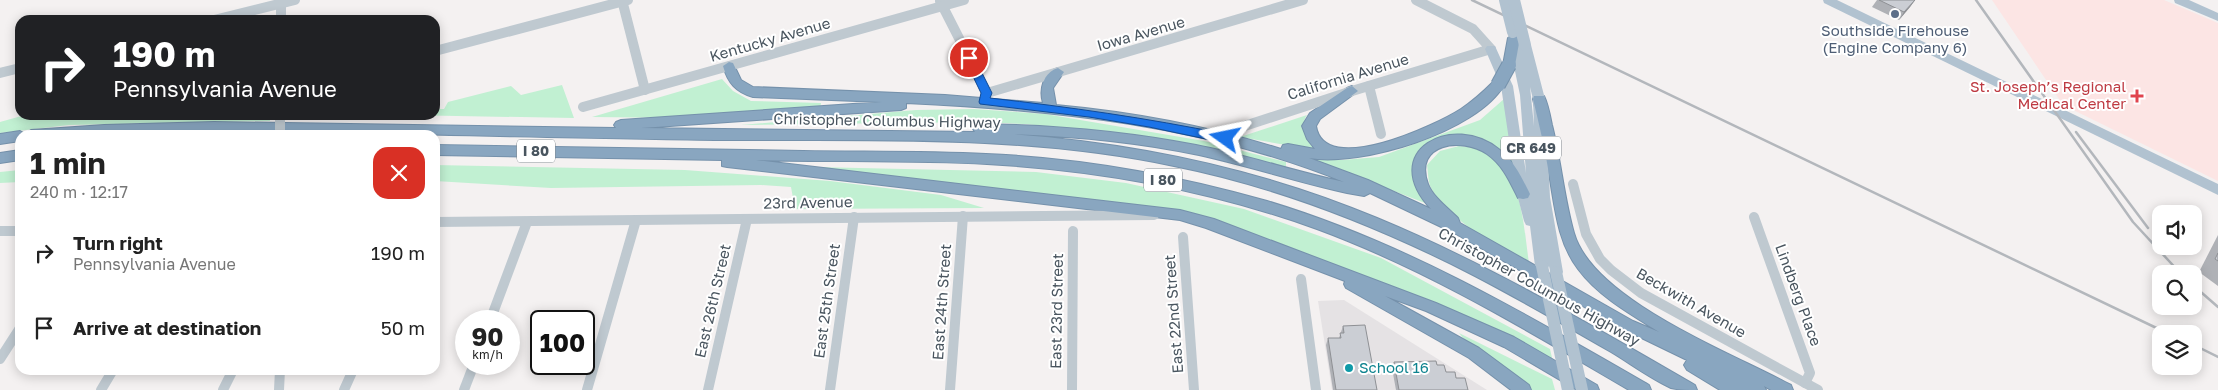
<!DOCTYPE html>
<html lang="en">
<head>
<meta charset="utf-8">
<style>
  body { margin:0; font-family:"Golos Text",sans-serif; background:#f2f2f2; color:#222; height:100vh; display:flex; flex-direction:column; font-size:19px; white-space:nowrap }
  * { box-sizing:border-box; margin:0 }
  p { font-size:16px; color:#767676 }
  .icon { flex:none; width:28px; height:28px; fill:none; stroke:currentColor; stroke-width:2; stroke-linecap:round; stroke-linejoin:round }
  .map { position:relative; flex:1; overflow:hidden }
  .panel { position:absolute; left:15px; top:130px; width:425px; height:245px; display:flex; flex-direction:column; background:#fff; border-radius:15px; box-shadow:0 2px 12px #0003 }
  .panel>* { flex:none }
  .guide { position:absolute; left:15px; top:15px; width:425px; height:105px; border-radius:15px; box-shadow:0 2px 12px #0003; background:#202124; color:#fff; overflow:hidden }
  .buttons { position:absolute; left:2152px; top:205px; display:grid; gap:10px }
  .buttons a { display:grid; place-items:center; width:50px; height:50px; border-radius:10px; background:#fff; box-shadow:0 2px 12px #0003; font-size:25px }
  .speed { position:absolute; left:455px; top:310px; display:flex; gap:10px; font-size:25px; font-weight:700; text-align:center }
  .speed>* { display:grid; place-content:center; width:65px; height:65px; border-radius:50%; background:#fff; box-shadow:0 2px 12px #0003; line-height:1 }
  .speed small { font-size:12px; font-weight:400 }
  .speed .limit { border:2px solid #111; border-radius:8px; background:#fff; color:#111 }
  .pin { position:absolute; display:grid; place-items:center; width:42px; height:42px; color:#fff; margin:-21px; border:2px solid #fff; border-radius:50%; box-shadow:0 1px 5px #0007 }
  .me { position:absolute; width:55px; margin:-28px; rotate:282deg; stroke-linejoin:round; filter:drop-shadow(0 0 4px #0008) }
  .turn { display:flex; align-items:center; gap:18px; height:105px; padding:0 15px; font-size:22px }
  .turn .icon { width:65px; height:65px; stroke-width:2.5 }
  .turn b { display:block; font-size:35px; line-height:42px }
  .round { display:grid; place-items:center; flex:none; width:52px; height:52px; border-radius:15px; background:#f2f2f2 }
  .head { display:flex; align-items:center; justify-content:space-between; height:85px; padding:0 15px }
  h1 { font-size:30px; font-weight:700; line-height:38px }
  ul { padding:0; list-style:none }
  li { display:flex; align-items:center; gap:15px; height:75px; padding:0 15px }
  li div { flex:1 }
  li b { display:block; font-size:19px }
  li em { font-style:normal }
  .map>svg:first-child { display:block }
</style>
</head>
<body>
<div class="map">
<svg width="2218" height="390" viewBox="0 0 2218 390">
  <rect width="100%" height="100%" fill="#f4f1f1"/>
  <!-- education -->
  <path fill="#e5e2e4" d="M1344,300L1487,390H1332L1318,301Z"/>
  <!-- medical -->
  <path fill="#fce5e4" d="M1992,0H2164L2218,23V181L2063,105Z"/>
  <!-- green -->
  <g fill="#c1f0d2">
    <path d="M722,79L733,91L751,101L821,103L820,109L686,118L592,117Z"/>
    <path d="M562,85L574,118L403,115H435V109H444L448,102L511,86L521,95Z"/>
    <path d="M1504,99L1514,167L1480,141L1448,138L1423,147L1415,160L1414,180L1430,205L1306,157L1342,160L1379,157L1480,120Z"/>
    <path d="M974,109L1045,114L1204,141L1286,162V168L1095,131L1024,124L981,122L741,125L916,110Z"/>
    <path d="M25,115H269L270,121L69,125L0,133V122Z"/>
    <path d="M1307,115C1299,126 1308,140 1314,150L1240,137Z"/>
    <path d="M1459,146C1466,147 1476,147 1482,150C1523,169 1523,224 1529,263C1497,246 1448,220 1431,188C1428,182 1428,171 1427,165L1440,151Z"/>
    <path d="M435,165L685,170L830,181L941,195L984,208L795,209L791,187L761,185L551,188L435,181Z"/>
    <path d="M814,167L1036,172L1126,183L1244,209L1381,258L1550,349L1553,362L1270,240L1220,221L1171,211L812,169Z"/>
    <path d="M20,170V182L0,183V172Z"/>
    <path d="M1459,333L1552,379L1555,390H1531L1463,338Z"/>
  </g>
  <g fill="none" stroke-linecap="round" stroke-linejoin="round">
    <defs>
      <g id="highway">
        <path d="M1514,34L1520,38L1515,65L1509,69L1503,65L1508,38Z"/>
        <path d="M729,62L733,63L741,80L753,87L945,95L1043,103C1039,90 1043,72 1058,68L1064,72L1053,88L1056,105C1132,112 1208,126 1281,149L1283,145L1288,144L1315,149L1307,139L1302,126L1310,113L1347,88L1352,86L1358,91L1320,119L1316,126C1324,178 1436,125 1461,109C1473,101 1483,92 1493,82H1503L1504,85C1477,132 1361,167 1309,158L1368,180L1431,209C1377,151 1453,111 1500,150C1514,161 1522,178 1530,194L1528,198L1523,199L1518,198C1510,182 1503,165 1487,154C1462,137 1413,143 1428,184C1433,197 1448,208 1458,218L1460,223L1633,321L1659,332C1630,314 1598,296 1578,269C1557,241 1555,207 1549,174C1545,149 1539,124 1533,99L1534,96H1544C1548,104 1550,115 1552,125C1561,160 1564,198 1574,233C1593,300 1732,353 1791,385L1793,390H1771L1764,386L1766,390H1720L1687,370L1684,365L1687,360L1623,329L1456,234L1370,193L1364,196L1347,193C1297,182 1249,166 1199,155C1137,142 1073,136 1010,134C1136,143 1260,169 1377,218C1488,264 1591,325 1695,385L1697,390C1688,390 1679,390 1671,388C1651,379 1631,364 1611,352C1566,326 1521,300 1475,276C1380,227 1279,187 1174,166C1023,134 869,141 715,140C559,138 402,133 246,132C171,132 95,135 20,135V141L0,144V134L20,131L25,134L31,130L104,125L214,122L616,128L614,125L616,122L621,120L882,102L753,97C736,92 728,83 723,66ZM906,103C1055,110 1205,125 1344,182C1294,171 1246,155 1196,145C1124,131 1053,125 980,124L975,126L973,129L975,132L641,128L901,110L906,108Z"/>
        <path d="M435,145C558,147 680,149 803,151C864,152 925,151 986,154C1081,158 1176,175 1267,201C1404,242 1526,314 1649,385L1651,390H1629C1528,331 1428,270 1317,229C1212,191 1099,170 987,164C911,160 833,162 756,160L1180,210L1214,219L1436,303L1514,337L1597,385L1599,390H1577L1504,347L1426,311L1385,296L1479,348L1529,385L1531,390H1511L1469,358L1346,288L1344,284L1345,281L1206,228L1180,220L727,167L722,166V160L435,155Z"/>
        <path d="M20,150V160L0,163V153Z"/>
      </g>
    </defs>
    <!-- highway casing -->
    <use href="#highway" stroke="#7591ab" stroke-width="2"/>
    <!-- minor -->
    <g stroke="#bfc9d0" stroke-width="10">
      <path d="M281,0V20"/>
      <path d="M622,0L645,90"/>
      <path d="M940,1L987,93L985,98"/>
      <path d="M214,20L295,0"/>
      <path d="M435,51L628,0"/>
      <path d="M0,73L20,68"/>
      <path d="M1369,86L1381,134"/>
      <path d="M987,93L1303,0"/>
      <path d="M583,107L964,0"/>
      <path d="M1214,136L1352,91L1491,49L1473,29L1416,0"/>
      <path d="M1573,184L1586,234L1600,259L1611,270L1641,293L1818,390"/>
      <path d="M1754,217L1810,373L1805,383"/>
      <path d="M435,222L1154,215"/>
      <path d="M0,231H20"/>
      <path d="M1183,237L1194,390"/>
      <path d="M1301,279L1316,390"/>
      <path d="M490,321L527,222"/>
      <path d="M0,359L20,328"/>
      <path d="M101,390L113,370"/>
      <path d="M223,390L233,370"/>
      <path d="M279,390L280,370"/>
      <path d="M344,390L353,370"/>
      <path d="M464,390L474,364"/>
      <path d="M587,390L636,220"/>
      <path d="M708,390L747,219"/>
      <path d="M830,390L854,217"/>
      <path d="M950,390L963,216"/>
      <path d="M1072,390L1073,231"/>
    </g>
    <!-- major -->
    <g fill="#b1c2d0" fill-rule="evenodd">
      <path d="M1823,0H1837L2218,184V195L1824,3Z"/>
      <path d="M2174,0H2189L2218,13V21L2175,3Z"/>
      <path d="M1514,34L1518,35L1521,43L1525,41L1531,45L1545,99L1550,197L1563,272L1561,276L1556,277L1551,276L1549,266L1547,270L1542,271L1537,270L1535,266L1530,226L1526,225L1524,221L1517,194L1501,86L1485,49L1487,46H1495L1513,86L1526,173L1520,95L1508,38ZM1530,87L1533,99L1534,126Z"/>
    </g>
    <!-- highway -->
    <use href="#highway" fill="#89a6c0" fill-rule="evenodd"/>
    <!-- rail -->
    <g stroke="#b3b7bc" stroke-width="2.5">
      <path d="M1472,0L2169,334"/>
      <path d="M1976,0L2133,222L2181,274"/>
      <path d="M2076,132L2148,228"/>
      <path d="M2194,286L2218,307"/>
      <path d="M2194,345L2218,357"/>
    </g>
    <defs>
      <path id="highway-bridge" d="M1498,85L1509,65"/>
    </defs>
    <!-- highway-bridge casing -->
    <use href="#highway-bridge" stroke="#7591ab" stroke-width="16" stroke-linecap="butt"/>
    <!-- minor-bridge -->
    <path stroke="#bfc9d0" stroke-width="10" d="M280,115V135"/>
    <!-- major-bridge -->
    <g stroke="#b1c2d0" stroke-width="12">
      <path d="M1505,0L1513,32"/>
      <path d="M1514,0L1525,45"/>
      <path d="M1542,266L1568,390"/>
      <path d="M1556,272L1582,390"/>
    </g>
    <!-- highway-bridge -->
    <use href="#highway-bridge" stroke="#89a6c0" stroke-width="14"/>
  </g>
  <!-- wall -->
  <g fill="#afb1b6">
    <path d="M1877,0H1915L1910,7L1899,20L1872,7Z"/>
    <path d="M2218,235V286L2199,272Z"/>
    <path d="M1343,326L1377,390H1333L1326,345L1328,338H1339Z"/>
    <path d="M1394,362L1437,365L1446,372L1456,378L1468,390H1396L1392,368Z"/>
  </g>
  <!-- shaded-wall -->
  <path fill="#8e9094" d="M1915,0L1910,7L1899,20L1904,12Z"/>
  <!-- building -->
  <g fill="#cbced4" stroke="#8e9094">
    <path d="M1879,0H1915L1904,12Z"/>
    <path d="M2218,253V261L2215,259Z"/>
    <path d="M1365,325L1377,390H1336L1328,338H1341L1340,333H1344L1343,326Z"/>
    <path d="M1436,361L1437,365H1444L1446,372H1455L1456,378H1465L1468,390H1399L1394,362Z"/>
  </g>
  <!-- route -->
  <path fill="#1a73e8" stroke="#114b97" d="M969,54L973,55L992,93L990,98C1069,107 1147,118 1225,134L1230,138L1225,143L1149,127L1089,117L980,104L979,102L981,93L964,58Z"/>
  <!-- markers -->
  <circle fill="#5c6f8a" stroke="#fff" stroke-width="2" cx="1895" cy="14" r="5"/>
  <path fill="#e0444e" stroke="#fff" stroke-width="2" d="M2134.5 88.5h5v5h5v5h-5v5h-5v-5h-5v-5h5z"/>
  <circle fill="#0f9aa8" stroke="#fff" stroke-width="2" cx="1349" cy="368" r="5"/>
  <g text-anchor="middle" stroke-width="4" stroke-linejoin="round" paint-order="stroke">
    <!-- shield labels -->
    <g fill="#fff" stroke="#80888f" stroke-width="1">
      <rect x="1501" y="136.5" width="60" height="23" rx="4"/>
      <rect x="517" y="139.5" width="38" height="23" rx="4"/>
      <rect x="1144" y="168.5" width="38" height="23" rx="4"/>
    </g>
    <g font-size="14" font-weight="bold" fill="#49555f">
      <text x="1531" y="153">CR 649</text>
      <text x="536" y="156">I 80</text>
      <text x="1163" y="185">I 80</text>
    </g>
    <!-- service labels -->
    <g font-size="15" fill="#4e5e75" stroke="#fff">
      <text x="1895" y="36">Southside Firehouse<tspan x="1895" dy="17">(Engine Company 6)</tspan></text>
    </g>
    <!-- street labels -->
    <g font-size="15" fill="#49555f" stroke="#fff">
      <text transform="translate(1141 34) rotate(-16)" y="5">Iowa Avenue</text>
      <text transform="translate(770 40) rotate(-16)" y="5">Kentucky Avenue</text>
      <text transform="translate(1348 77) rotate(-17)" y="5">California Avenue</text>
      <text transform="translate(887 121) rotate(1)" y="5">Christopher Columbus Highway</text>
      <text transform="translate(808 203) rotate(-1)" y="5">23rd Avenue</text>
      <text transform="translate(1539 287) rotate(29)" y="5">Christopher Columbus Highway</text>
      <text transform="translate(1798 295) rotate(70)" y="5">Lindberg Place</text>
      <text transform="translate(713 301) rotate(-77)" y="5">East 26th Street</text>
      <text transform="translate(827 301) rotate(-82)" y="5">East 25th Street</text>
      <text transform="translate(942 302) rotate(-86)" y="5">East 24th Street</text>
      <text transform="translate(1691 303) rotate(30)" y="5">Beckwith Avenue</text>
      <text transform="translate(1057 311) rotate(-89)" y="5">East 23rd Street</text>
      <text transform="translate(1174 314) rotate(-94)" y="5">East 22nd Street</text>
    </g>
    <!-- health labels -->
    <g font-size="15" fill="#be3a42" stroke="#fff" text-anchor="end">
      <text x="2126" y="92">St. Joseph’s Regional<tspan x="2126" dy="17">Medical Center</tspan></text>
    </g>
    <!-- culture labels -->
    <g font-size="15" fill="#0d838f" stroke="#fff" text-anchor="start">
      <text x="1359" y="373">School 16</text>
    </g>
  </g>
</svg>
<div class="buttons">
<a><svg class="icon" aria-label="sound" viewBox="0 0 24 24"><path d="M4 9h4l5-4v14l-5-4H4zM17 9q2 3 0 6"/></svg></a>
<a><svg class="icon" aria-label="search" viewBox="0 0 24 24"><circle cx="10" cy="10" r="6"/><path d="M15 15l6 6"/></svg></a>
<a><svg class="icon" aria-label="layers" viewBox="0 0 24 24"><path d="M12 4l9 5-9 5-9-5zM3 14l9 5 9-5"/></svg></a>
</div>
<div class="speed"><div>90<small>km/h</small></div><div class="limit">100</div></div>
<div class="pin" style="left:969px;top:58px;background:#d93025"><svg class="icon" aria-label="arrive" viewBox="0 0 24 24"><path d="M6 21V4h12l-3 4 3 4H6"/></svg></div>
<svg class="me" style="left:1225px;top:138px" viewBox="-20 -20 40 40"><path d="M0-17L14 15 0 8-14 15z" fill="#1a73e8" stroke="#fff" stroke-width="4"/></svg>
<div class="guide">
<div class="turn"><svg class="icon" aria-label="right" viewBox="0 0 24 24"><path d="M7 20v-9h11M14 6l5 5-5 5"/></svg><div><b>190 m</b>Pennsylvania Avenue</div></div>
</div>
<section class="panel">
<div class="head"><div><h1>1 min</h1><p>240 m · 12:17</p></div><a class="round" style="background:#d93025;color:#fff"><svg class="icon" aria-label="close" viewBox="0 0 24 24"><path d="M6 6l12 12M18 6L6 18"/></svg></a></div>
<ul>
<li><svg class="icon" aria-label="right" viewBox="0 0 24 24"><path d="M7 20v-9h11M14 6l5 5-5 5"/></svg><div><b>Turn right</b><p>Pennsylvania Avenue</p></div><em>190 m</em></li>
<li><svg class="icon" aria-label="arrive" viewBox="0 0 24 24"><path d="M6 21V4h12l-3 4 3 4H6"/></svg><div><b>Arrive at destination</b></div><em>50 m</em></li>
</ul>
</section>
</div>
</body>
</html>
